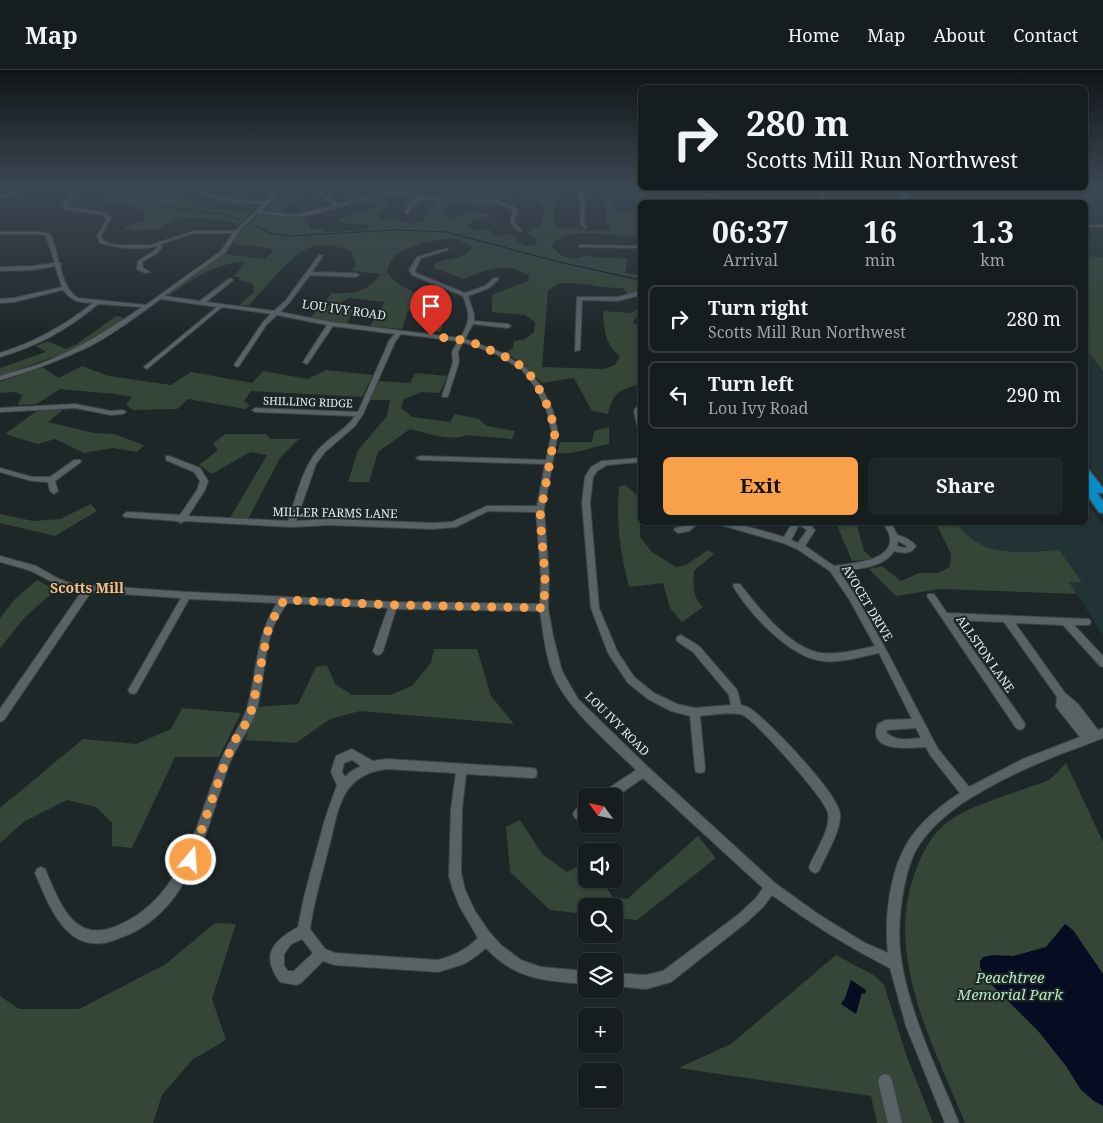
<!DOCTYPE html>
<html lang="en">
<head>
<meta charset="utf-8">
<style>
  body { margin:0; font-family:"Noto Serif",serif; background:#1f2627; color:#f1f3f6; height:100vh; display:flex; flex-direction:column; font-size:19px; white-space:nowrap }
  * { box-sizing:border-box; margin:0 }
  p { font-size:16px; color:#9ea2a4 }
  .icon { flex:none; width:28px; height:28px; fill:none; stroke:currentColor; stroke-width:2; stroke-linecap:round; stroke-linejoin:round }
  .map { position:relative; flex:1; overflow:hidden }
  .panel { position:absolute; left:638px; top:130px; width:450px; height:325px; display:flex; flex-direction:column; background:#161d1e; border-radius:8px; box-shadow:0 1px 4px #0004,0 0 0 1px #353b3c }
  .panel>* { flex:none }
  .guide { position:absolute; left:638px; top:15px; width:450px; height:105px; border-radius:8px; box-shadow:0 1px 4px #0004,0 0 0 1px #353b3c; background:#161d1e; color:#f1f3f6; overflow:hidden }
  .needle { width:32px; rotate:303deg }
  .controls { position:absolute; left:578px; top:718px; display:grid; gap:10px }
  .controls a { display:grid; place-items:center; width:45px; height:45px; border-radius:8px; background:#161d1e; box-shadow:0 1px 4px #0004,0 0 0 1px #353b3c; font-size:25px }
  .pin { position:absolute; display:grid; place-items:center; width:42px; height:42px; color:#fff; margin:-51px -21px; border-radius:50% 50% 50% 0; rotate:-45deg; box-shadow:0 0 5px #0007 }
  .pin .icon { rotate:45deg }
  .me { position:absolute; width:55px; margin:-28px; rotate:18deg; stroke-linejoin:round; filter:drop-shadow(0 0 4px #0008) }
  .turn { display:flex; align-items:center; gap:18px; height:105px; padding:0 25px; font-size:22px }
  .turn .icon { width:65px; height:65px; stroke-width:2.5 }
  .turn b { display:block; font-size:35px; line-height:42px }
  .eta { display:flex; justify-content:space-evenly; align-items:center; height:85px; text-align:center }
  .eta b { font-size:30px; font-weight:700; line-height:35px }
  .primary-button { display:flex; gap:10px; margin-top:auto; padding:10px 25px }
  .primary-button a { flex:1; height:58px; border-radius:8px; background:#f8a14a; color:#111; font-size:20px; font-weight:700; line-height:58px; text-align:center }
  .primary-button a+a { background:#1f2627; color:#f1f3f6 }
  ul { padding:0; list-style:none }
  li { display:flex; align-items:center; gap:15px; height:68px; margin:0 10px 8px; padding:0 15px; border:2px solid #353b3c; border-radius:8px }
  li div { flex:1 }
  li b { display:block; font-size:19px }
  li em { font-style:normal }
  header { display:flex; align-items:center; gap:30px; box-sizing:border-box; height:70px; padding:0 25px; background:#161d1e; border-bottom:1px solid #353b3c }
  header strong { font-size:24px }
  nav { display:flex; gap:28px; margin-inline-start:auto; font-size:18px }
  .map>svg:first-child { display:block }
</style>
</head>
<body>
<header>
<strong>Map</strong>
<nav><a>Home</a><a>Map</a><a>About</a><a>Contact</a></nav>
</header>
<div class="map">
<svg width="1103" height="1053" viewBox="0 0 1103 1053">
  <rect width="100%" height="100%" fill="#1e2728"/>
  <!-- built -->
  <g fill="#223335">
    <path d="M614,117L681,118L711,129L710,132H640V142H618L613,139Z"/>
    <path d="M1103,117V187H1085V132H962L956,118Z"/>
    <path d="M782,118H904L913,132H787Z"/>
    <path d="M1085,278L1103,301V414L1085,390Z"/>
    <path d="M1085,429L1103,455V565L1069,512H1082L1059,480L1004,482L979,474L963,462L956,453L1085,452Z"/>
  </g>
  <!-- green -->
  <g fill="#354538">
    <path d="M102,117H163C190,141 218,139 252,142L240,153L201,148L177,149L157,160C145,158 134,163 123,158L145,150L144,141L135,137L107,133L106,121Z"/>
    <path d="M284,117H295L292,119L300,122L282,142L265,141L278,127Z"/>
    <path d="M439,117H536L555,121L554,156L559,158L610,161L612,154L606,152L607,117H614L613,139L618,142H640V168C619,166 563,155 552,176C559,187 571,191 584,186L628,189L625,203L640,205V220L629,226L623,218C605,219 573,210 558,214C555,215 551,219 548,221L542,297L604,299L615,295L620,286C605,276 604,258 603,241L631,243L640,237V246L636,247L633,253L640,256V314C620,320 613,322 608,344L592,341L574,308L542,313L521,292L505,283L513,278L514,271L525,269L534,262L535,252L525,245L492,242V225L528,211L529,206C508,191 486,199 464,209L434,198V195C444,186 465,192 472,177C466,173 461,170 454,169C440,168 407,176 396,185C391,189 389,196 387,202C398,219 421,224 439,232C444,243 446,251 440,262L424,260L427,248L420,241H408L402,259L370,256L385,232L349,228L340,233L353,240L347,254L310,248L332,223C354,224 367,222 381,204L352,201L356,194L350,180C339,177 327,174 315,176C294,179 265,219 249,235H239L254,222L253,214L239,210L240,208L234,206L246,192C218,192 192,209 170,225L166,224L225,184L265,189L274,180L256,176L234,174L240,162L259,145L307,146L310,159H324L325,162L366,160L370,155L345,153L338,149L377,136L364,130L380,123L394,122L384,130L390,132L378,145L382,151L400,150L411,154L422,152L425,149L427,142L439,130L452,132L445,142V147L459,148L462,143L490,144V148L473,151L467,155L470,159L477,161L488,159L497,167L509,164L518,166L515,169L524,176H534L538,169L528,163L531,159L542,156L544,140C537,129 525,122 512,119L502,124L478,119L457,122L440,119Z"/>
    <path d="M1085,187H1103V301L1085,278Z"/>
    <path d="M116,246L125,248L95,268L70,281L0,306V298L46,282L36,276L47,271L66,279L77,274Z"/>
    <path d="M82,296L109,306L171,315L191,302L252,313L263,301L308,309L326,300L373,305L362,327L251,321L244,331L250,336L245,339L188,329L177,339L133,340L126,335L132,327L114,324L60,319L37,334L18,335L22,325L15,322L0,323V312L42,297L59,308Z"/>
    <path d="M415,303L447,306L440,323L422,322L404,329L401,338L412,347L450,352L455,344L479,349L487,356L515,361L512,369L467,365C451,372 427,363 410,359L378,382L369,412H348L358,380L387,346L390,330H370L379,311L410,313Z"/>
    <path d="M38,340H63L48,352L94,363L114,364L144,375L137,382L113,378L84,383L55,369L38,374L5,364Z"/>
    <path d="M609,357V374C591,377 575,385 557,383L560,372H592L594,361Z"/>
    <path d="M225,364H266L271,369H299L280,388L248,449L230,448L267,385L250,382L212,404L199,395L218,380L213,374Z"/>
    <path d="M625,415L640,427V467L652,482L676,497L686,495L708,480L714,484L694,501C693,516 692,526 703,537L682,552L670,538L663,513L629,517C620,481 616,453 619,417Z"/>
    <path d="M91,434L97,441L55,466L0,453V444L33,451L60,449Z"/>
    <path d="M836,453H848L857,456L864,481L873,489L852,491Z"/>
    <path d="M936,453H956C983,489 1020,482 1059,480L1082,512H1069L1077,524L941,519L896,526L869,499L882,496L901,511L919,503H938L950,497L951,484Z"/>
    <path d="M37,510L56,520L26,546L0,578V548L16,528Z"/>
    <path d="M434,579H477L491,626L514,654L360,641L330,649L296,673L245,670L257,637L298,634L316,597L327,595L335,614L352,625H390L412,616L431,593Z"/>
    <path d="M182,638L241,643L219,687H175L132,778L112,776V753L96,737L67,730L25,751L0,773V738L83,669L136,674L171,659Z"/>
    <path d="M1066,693L1103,772V1053H965C933,973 882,884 917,797C923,781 934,761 949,751C972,735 1003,727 1029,717C1035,715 1044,713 1050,709C1056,705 1061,698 1066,693Z"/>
    <path d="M520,750L542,784L567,802L586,792V809H600L613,827L627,829L698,766L716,788L637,850L614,848V836H586V844L550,840L510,802L506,757Z"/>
    <path d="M215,853L236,854L212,929L226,970L192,990L162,1025L153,1053H0V926L19,939H79L166,894Z"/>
    <path d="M836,885L875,906L884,915L907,987L933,1053H877L871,1026L678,998L731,974Z"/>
  </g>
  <!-- water -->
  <g fill="#060c22">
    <path d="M1065,854L1073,860L1103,904V1036L1094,1031L1081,1020L1066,996L1039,962L986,909L980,897V891L983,887L992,885L1013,886L1046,877Z"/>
    <path d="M851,910L866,920L865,924L862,923L856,944L841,934L843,930L844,931Z"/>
  </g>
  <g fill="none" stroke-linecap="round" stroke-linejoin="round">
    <!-- stream -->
    <g stroke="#060c22" stroke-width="1">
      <path d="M138,117L143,127L162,136L220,144L241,150"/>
      <path d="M250,152L269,163L290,166L397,160L447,162L555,191L640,210"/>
    </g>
    <defs>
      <g id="minor">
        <path d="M28,117H34L0,128V126Z"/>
        <path d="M63,117L70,118L74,123L67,133L69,137L106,143L111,148L101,166L104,171L115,175H151L194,161H235L263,134C239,133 212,133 194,117C203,117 212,125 220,127C235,131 250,131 265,132L278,117H282L269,134L260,141L296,145L334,135L322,126L319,120L321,117H325L323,120L325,124L338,134L389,120L445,129L498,131L517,138L514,152L522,161L520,162L510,152L513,140L497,133L445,131L422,128L412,136L409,143L407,144L405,143L408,134L418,127L389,122L310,145L296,147L257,143L240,160L225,183L164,226L200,231L230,208L233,210L232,211L206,232L274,241L286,230L319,185H321L323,186L312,202L356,203L359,205L356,207L310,205L290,232L280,242L331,252L460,268C471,251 470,244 463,226L412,205L409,200L417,187L448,178V180L421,188L415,200L416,203L465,223L485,216L494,208H498V210L489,218L468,226L474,244V251L508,254L511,256L508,258L473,254L465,269L500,282L526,298L541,316L553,341L558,363L544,439L549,506L548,538L553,566L562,601L578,629L648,697L775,813L818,844L865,873L888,883C884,847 890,797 911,767C924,749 941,735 960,723L930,685L926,677C911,678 866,683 878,654L886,650L912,649L879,583C860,587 841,593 822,591C789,587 749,543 733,516L734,514H740C758,537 790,579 821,583C839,585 857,580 875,576L849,529L830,501L797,479L783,473L717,454L716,452H731L784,467L793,452H808L815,460L805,476L834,496C851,493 893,492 890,467C889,462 885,457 883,452H891L897,465C905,467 911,470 916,476C910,485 904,483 894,481C884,498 857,499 839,501L855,525L884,576L938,679L969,717L1023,689L1080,667L1057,638L1056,635L1057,627L1004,552L952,550L1024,652L1025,655L1024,658L1020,660L1016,658L927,526L928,524H934L947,543L1089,549L1091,552L1089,555H1074L1103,586V597L1100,596L1063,555L1015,553L1065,623L1078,634L1098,660L1103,658V668C1089,674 1073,679 1058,685C1031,696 1004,708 979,723C956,736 934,753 919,775C911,787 907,803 904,817C900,838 898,860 900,881C907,940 937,999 959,1053H945L906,956L890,898C848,877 810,853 772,825L764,836L747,852L671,912L646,919L614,916V903L646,905L663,901L739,844L756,828L763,818L643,708L614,728V726H602L603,722L636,700C609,673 565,637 552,602C545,582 543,561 540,541L396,539L383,581L381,584L378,585L375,584L373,581L388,538L287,533C283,540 278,546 275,553C263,580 265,610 257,638C252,657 238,673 230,692C209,748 196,825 141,858C134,863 125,866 117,869C68,889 50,838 35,803L37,799L41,797L45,799C59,831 73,875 117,856C184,828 196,753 220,692C227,673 241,657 247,638C258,600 255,567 277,533L189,529L136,623L133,624L130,623L128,620L130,617L181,528L91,522L4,650L0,652V639L82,521C61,520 49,509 31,501C21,497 10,495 0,492V486L36,496L59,509L73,514L187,522L393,532L540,534L541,506L536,442L488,441L456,457L432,459L330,455L291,457L184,451L181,453L177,451L124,447L123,445L127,442L180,445L197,420L200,411L194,402L166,390V386H169L200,398L208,411L205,420L188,446L288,451C296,428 302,399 318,380C329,367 346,360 355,346L255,342L252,340L255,338L358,342L389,271L395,264L333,256L308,293L306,294L303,292L327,255L277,245L267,254L239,296L237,297L234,295L263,252L271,244L222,237L147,299L144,297L145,296L217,237L161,229C138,245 115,263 90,276C61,290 31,301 0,310V306C12,302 25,299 37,295C75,281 109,260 142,237L98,234C69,259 38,276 0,287V283C35,272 64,256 93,233C78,232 73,232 63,220L14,232L0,233V229L14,228L62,217L55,196L32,200L0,201V197L32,196L55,193L46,166L40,164H0V162H40L50,164L54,173L59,193L62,194L60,195C63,208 67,221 78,228L146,235L221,181L233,163H194L161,174L162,177L158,183L142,192L143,198L150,202L145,203L137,199L138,191L154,181L158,177L157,176C139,181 118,178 100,173L97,166L107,149L103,145L65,139L63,133L70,123ZM401,264L458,271L452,282L453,292L442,326L443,327H447L448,326L459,292L458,282L463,272L496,284L522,300L535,317L547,341L552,363L546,390L420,386L416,388L420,390L545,394L537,436H487L452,452L432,453L330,449L296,451L316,394L325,382L355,356L363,344L395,272ZM799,455L807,460L798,473L791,470ZM898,471L907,476L905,478L897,476ZM916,658L921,668C909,669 895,672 886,662L887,660Z"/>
        <path d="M581,117H585L582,125L585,131L584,154L587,157L585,158L580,154L581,131L578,125Z"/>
        <path d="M1095,117H1099L1103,121V124Z"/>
        <path d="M683,118H688L735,132H730Z"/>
        <path d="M816,118H820L828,132H824Z"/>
        <rect x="1085" y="155" width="18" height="2"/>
        <path d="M581,175L640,176V178L579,177V176Z"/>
        <path d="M640,221V225L618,231L582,230L580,280L575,281L577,227H618Z"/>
        <path d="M75,334L111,341L123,340L126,342L123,344L111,345L75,338L0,342V338Z"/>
        <path d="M640,334V357L637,355L634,341L638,335Z"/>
        <path d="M640,388V392L607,395L597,401L593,407L590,433L599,538L617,581L634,607L654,623L677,634L695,638L731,635L729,625L693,582L678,572L676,569L678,566L681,565L699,576L737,620L741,635C745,636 748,637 751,639C770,653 838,723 840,744C841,761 826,785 819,801L815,803L811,801L809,797C815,782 831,759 828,743C826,730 756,651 743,645C733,641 711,645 700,646L705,698L704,702L700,703L696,702L695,698L690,646L671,641L648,629L628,613L608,583L591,538L582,433L585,407L591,397L602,391Z"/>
        <path d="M74,390H80L81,392L55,411L58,421L54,424L50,421L48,412L32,411L0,402V398L32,407H50Z"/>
        <path d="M690,452H700L689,461L678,463L674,460L675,458L684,456Z"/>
        <path d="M352,679L373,691L386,689L532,698L536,699L537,703L536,707L532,708L466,704L462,739L461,802L465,820L475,841L490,863L501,875L521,890L541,897L586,901V914C546,911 515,910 486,878L475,887L464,894L438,902L335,895L323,891L301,913L296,915L280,912C260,885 273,871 298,857L304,827L325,749L337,715L331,702L336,686ZM352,690L361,696L350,702L345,707L342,702L344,693ZM386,699L456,703L451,739L449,806L453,820L460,837L478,868C466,880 454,886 438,890L335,883L325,879L310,859C314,830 323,801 330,773C335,754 337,734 349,718C359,706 371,701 386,699ZM302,869L313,883L294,901H288L284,896V884L291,874Z"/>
        <path d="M586,734V746L579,750L575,748L573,744L575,740Z"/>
        <path d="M885,1004L890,1006L892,1011L902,1053H888L878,1011L880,1006Z"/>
      </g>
      <g id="highway">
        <path d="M895,118H901L911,132H905Z"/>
        <path d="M1085,399L1089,400L1103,418V423H1097L1103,431V443L1099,442L1085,422Z"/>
      </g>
    </defs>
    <!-- minor casing -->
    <use href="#minor" stroke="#3d4445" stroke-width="2"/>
    <!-- highway casing -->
    <use href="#highway" stroke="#3d4445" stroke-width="3"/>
    <!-- minor -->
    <use href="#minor" fill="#596365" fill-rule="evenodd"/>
    <!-- highway -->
    <use href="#highway" fill="#078cc8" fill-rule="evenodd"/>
  </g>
  <!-- sky -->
  <linearGradient id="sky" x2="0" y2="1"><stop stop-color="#101516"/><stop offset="0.44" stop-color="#3b4753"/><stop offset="1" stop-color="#3b4753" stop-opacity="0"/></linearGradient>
  <rect width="1103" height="264" fill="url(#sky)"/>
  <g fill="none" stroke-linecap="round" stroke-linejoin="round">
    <!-- route -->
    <path stroke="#f8a14a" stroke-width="9" stroke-dasharray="0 16.2" d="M191,790L226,690L235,670L243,659L252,639L269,556L284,530L392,535L544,538L545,506L540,447L555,363L550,341L534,309L515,291L476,274L462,270L431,266"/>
  </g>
  <g text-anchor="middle" stroke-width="4" stroke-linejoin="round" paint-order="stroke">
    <!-- far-street labels -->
    <g font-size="11" fill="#e4eaeb" stroke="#1e2728">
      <text transform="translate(308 332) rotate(2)" y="4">SHILLING RIDGE</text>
    </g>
    <!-- street labels -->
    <g font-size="12" fill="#e4eaeb" stroke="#1e2728">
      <text transform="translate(344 240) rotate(8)" y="4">LOU IVY ROAD</text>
      <text transform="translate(335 443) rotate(1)" y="4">MILLER FARMS LANE</text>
      <text transform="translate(867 533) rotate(59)" y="4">AVOCET DRIVE</text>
      <text transform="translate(985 584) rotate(55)" y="4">ALLSTON LANE</text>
      <text transform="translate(617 654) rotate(45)" y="4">LOU IVY ROAD</text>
    </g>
    <!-- neighbourhood labels -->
    <g font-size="14" font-weight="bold" fill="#f9bc85" stroke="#1e2728">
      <text x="87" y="523">Scotts Mill</text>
    </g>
    <!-- near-park labels -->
    <g font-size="15" font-style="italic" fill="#b4e7be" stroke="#1e2728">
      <text x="1010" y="913">Peachtree<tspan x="1010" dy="17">Memorial Park</tspan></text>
    </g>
  </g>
</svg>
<div class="controls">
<a><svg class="needle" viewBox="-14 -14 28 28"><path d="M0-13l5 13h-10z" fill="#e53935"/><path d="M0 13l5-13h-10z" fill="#9ea2a4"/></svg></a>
<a><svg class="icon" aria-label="sound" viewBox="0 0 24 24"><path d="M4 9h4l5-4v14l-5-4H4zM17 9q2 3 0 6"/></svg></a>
<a><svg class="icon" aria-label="search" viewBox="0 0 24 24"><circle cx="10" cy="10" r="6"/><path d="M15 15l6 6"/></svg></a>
<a><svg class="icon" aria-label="layers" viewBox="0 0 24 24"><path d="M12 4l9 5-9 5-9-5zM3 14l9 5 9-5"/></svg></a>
<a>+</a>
<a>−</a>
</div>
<div class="pin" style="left:431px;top:266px;background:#d93025"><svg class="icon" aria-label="arrive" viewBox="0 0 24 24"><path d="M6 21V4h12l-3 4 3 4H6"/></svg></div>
<svg class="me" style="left:191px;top:790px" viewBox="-20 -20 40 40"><circle r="17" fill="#f8a14a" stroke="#fff" stroke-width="3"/><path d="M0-11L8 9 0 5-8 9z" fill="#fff"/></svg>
<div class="guide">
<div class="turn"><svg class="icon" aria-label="right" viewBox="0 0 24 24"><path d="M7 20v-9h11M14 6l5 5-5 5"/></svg><div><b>280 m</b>Scotts Mill Run Northwest</div></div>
</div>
<section class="panel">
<div class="eta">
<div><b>06:37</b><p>Arrival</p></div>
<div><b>16</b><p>min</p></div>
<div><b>1.3</b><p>km</p></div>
</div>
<ul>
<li><svg class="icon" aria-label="right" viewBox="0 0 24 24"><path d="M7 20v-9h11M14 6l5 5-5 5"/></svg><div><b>Turn right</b><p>Scotts Mill Run Northwest</p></div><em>280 m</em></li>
<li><svg class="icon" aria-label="left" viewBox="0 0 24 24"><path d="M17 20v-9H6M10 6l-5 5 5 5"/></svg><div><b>Turn left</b><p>Lou Ivy Road</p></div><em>290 m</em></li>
</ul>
<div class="primary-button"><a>Exit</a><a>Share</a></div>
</section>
</div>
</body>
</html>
